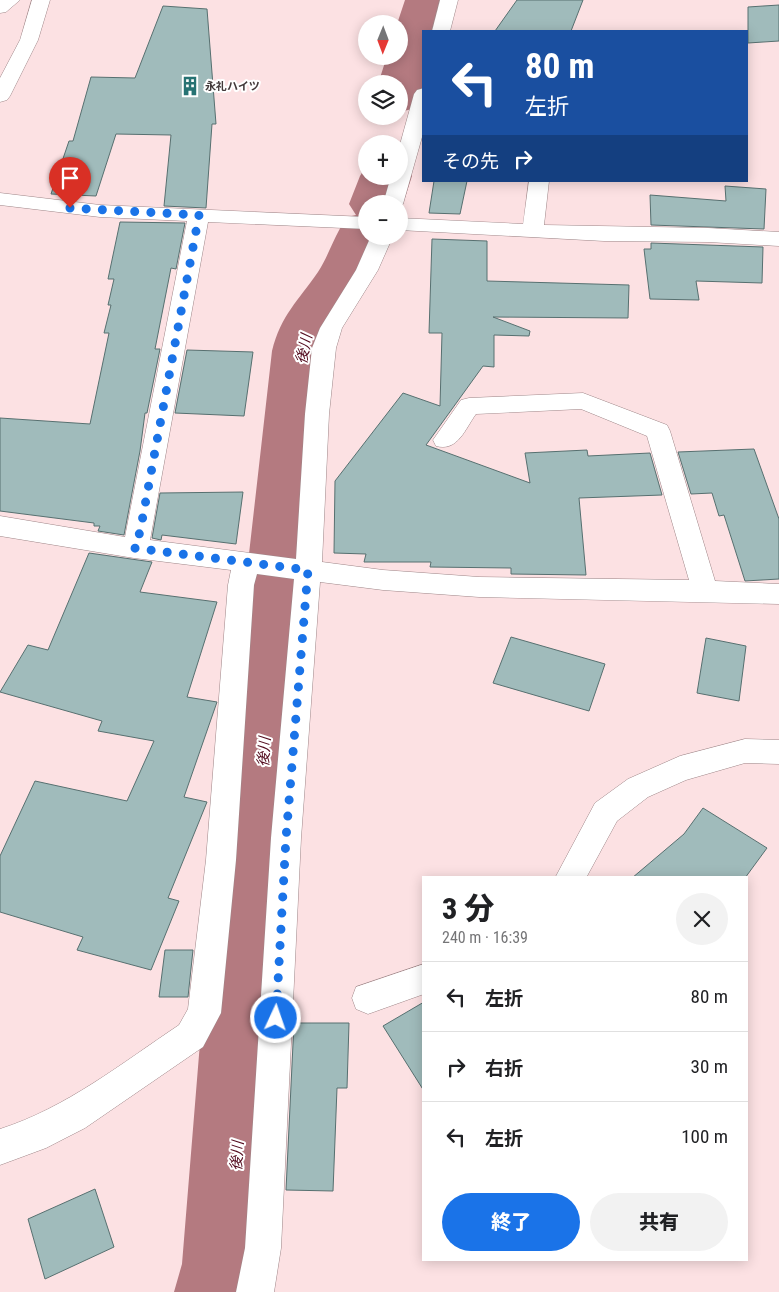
<!DOCTYPE html>
<html lang="ja">
<head>
<meta charset="utf-8">
<style>
  body { margin:0; font-family:"Roboto Condensed","Noto Sans JP",sans-serif; background:#f2f2f2; color:#202124; height:100vh; display:flex; flex-direction:column; font-size:19px; white-space:nowrap }
  * { box-sizing:border-box; margin:0 }
  p { font-size:16px; color:#757577 }
  .icon { flex:none; width:28px; height:28px; fill:none; stroke:currentColor; stroke-width:2; stroke-linecap:round; stroke-linejoin:round }
  .map { position:relative; flex:1; overflow:hidden }
  .drawer { position:absolute; left:422px; top:876px; width:326px; height:385px; display:flex; flex-direction:column; background:#fff; border-radius:0px; box-shadow:0 2px 12px #0003 }
  .drawer>* { flex:none }
  .top-card { position:absolute; left:422px; top:30px; width:326px; height:152px; border-radius:0px; box-shadow:0 2px 12px #0003; background:#1a4fa0; color:#fff; overflow:hidden }
  .needle { width:32px; rotate:181deg }
  .tools { position:absolute; left:358px; top:15px; display:grid; gap:10px }
  .tools a { display:grid; place-items:center; width:50px; height:50px; border-radius:50%; background:#fff; box-shadow:0 2px 12px #0003; font-size:25px }
  .pin { position:absolute; display:grid; place-items:center; width:42px; height:42px; color:#fff; margin:-51px -21px; border-radius:50% 50% 50% 0; rotate:-45deg; box-shadow:0 0 5px #0007 }
  .pin .icon { rotate:45deg }
  .me { position:absolute; width:55px; margin:-28px; rotate:3deg; stroke-linejoin:round; filter:drop-shadow(0 0 4px #0008) }
  .turn { display:flex; align-items:center; gap:18px; height:105px; padding:0 20px; font-size:22px }
  .turn .icon { width:65px; height:65px; stroke-width:2.5 }
  .turn b { display:block; font-size:35px; line-height:42px }
  .then { display:flex; align-items:center; height:48px; padding:0 20px; background:#0003; gap:10px; font-size:19px }
  .round { display:grid; place-items:center; flex:none; width:52px; height:52px; border-radius:26px; background:#f2f2f2 }
  .headline { display:flex; align-items:center; justify-content:space-between; height:85px; padding:0 20px }
  h1 { font-size:30px; font-weight:800; line-height:38px }
  .cta { display:flex; gap:10px; margin-top:auto; padding:10px 20px }
  .cta a { flex:1; height:58px; border-radius:30px; background:#1a73e8; color:#fff; font-size:20px; font-weight:800; line-height:58px; text-align:center }
  .cta a+a { background:#f2f2f2; color:#202124 }
  ul { padding:0; list-style:none }
  li { display:flex; align-items:center; gap:15px; height:70px; padding:0 20px; border-top:1px solid #e0e0e0 }
  li div { flex:1 }
  li b { display:block; font-size:19px }
  li em { font-style:normal }
  .map>svg:first-child { display:block }
</style>
</head>
<body>
<div class="map">
<svg width="779" height="1292" viewBox="0 0 779 1292">
  <rect width="100%" height="100%" fill="#fce1e3"/>
  <g fill="none" stroke-linecap="round" stroke-linejoin="round">
    <!-- river -->
    <g fill="#b47a80" fill-rule="evenodd">
      <path d="M405,0H451L442,31H424V97L417,108L399,112V84H378L387,56H399L397,24Z"/>
      <path d="M399,163L405,165L412,176L403,204L399,210V204H366V236H390L372,277L336,330L332,351L302,739L290,969L278,1264L270,1292H174L182,1264L206,969L228,739L272,351C281,315 298,301 318,272C329,255 335,234 347,217L356,215L349,204L360,176L366,166V176H399Z"/>
    </g>
  </g>
  <!-- building -->
  <g fill="#a0bbbb" stroke="#577070">
    <path d="M517,0H583L571,31H495Z"/>
    <path d="M779,5V41L748,43V7Z"/>
    <path d="M163,6L207,9L216,124H212L206,208L164,206L171,135L116,134L96,196L51,194L69,141H73L91,77L135,78Z"/>
    <path d="M434,181H467L460,214L429,213Z"/>
    <path d="M725,186L766,189L764,229L651,225L650,195L726,201Z"/>
    <path d="M120,222L185,223L176,269L171,268L155,349H160L147,413H145L140,451L124,535L98,531L100,526H94V523L0,511V418L90,424L109,333H104L111,305H108L114,279H108Z"/>
    <path d="M432,239L487,241V281L629,285L628,318L493,317L530,331L529,336L494,335V367L483,366L426,445L530,483L525,453L587,450L588,456L650,453L662,495L579,498L586,575L511,574V568L430,567L431,562H364L366,554L334,553L335,481L403,393L440,406L442,333H429Z"/>
    <path d="M651,243L763,247L762,283L696,281L699,300L650,299L644,249H651Z"/>
    <path d="M187,350L253,352L244,416L175,413Z"/>
    <path d="M754,449L779,519V579L745,581L724,515L719,516L712,493L691,494L678,452Z"/>
    <path d="M243,492L236,544L162,535L161,540L152,538L160,493Z"/>
    <path d="M89,553L152,562L140,592L217,602L187,697L217,702L184,797L207,802L168,898L179,901L151,970L77,950L83,937L0,912V856L35,781L127,801L154,741L98,731L102,721L0,692L28,645L48,650Z"/>
    <path d="M511,637L605,664L589,711L493,683Z"/>
    <path d="M706,638L746,646L739,701L697,693Z"/>
    <path d="M703,808L767,848L745,878H632L684,834Z"/>
    <path d="M165,950H193L188,997H159Z"/>
    <path d="M424,1002V1091L383,1026Z"/>
    <path d="M294,1023H349L347,1088H337L333,1191L286,1190Z"/>
    <path d="M95,1189L114,1247L45,1279L28,1219Z"/>
  </g>
  <g fill="none" stroke-linecap="round" stroke-linejoin="round">
    <defs>
      <g id="minor">
        <path d="M0,0H20L6,12L0,13Z"/>
        <path d="M32,0H50L38,40L10,96L7,100L0,102V78L20,40Z"/>
        <path d="M440,0H458L450,31H432Z"/>
        <path d="M424,88V130L403,204L399,209V204H383L391,176H399V148L414,94L417,90Z"/>
        <path d="M529,181H549L544,225L708,228L779,232V246L708,242L604,241L399,230V218L523,224Z"/>
        <path d="M0,193L100,205L366,217V229L208,222L150,540L296,559L305,414L312,348L320,328L356,270L371,236H393L378,270L342,328L336,348L329,414L322,562L383,570L479,577L689,580L647,436L581,409L476,414C465,429 458,452 436,446L433,440L461,400L469,398L583,393L667,425L670,431L715,581L779,584V604L479,597L383,590L320,582L301,838L281,1248L274,1292H236L245,1248L271,838L294,579L257,574L254,585L236,860L221,1013L203,1047L85,1128L46,1148L0,1165V1129C66,1108 122,1063 179,1025L188,1009L206,860L228,585L231,570L134,558L0,536V516L125,537L187,221L100,217L0,205Z"/>
        <path d="M745,739L779,740V764L745,763L686,780L648,797L617,821L586,878H555L595,803L628,779L680,756Z"/>
        <path d="M424,964V994L368,1014L356,1009L352,998L356,987Z"/>
      </g>
    </defs>
    <!-- minor casing -->
    <use href="#minor" stroke="#9e8688" stroke-width="1"/>
    <!-- minor -->
    <use href="#minor" fill="#fff" fill-rule="evenodd"/>
  </g>
  <g fill="none" stroke-linecap="round" stroke-linejoin="round">
    <!-- route -->
    <path stroke="#1a73e8" stroke-width="9" stroke-dasharray="0 16.2" d="M70,208L199,215L140,532L134,548L308,570L286,838L276,1018"/>
  </g>
  <!-- icons -->
  <defs>
    <symbol id="building-bare" viewBox="-9 -9 18 18"><path d="M-4-6H4V6H1V3H-1V6H-4ZM-2.5-4.3h1.7v1.8h-1.7ZM.8-4.3h1.7v1.8H.8ZM-2.5-1h1.7V.8h-1.7ZM.8-1h1.7V.8H.8Z" fill="#277273" stroke="#fff" stroke-width="2.5" paint-order="stroke"/></symbol>
  </defs>
  <g fill-rule="evenodd">
    <use href="#building-bare" x="176" y="72" width="28" height="28"/>
  </g>
  <g text-anchor="middle" stroke-width="4" stroke-linejoin="round" paint-order="stroke">
    <!-- far-poi labels -->
    <g font-size="11" font-weight="bold" fill="#43393a" stroke="#fff" text-anchor="start">
      <text x="205" y="90">永礼ハイツ</text>
    </g>
    <!-- water labels -->
    <g font-size="15" font-style="italic" fill="#51091c" stroke="#fff">
      <text transform="translate(304 349) rotate(-79)" y="5">後川</text>
      <text transform="translate(264 752) rotate(-86)" y="5">後川</text>
      <text transform="translate(237 1156) rotate(-86)" y="5">後川</text>
    </g>
  </g>
</svg>
<div class="tools">
<a><svg class="needle" viewBox="-14 -14 28 28"><path d="M0-13l5 13h-10z" fill="#e53935"/><path d="M0 13l5-13h-10z" fill="#757577"/></svg></a>
<a><svg class="icon" aria-label="layers" viewBox="0 0 24 24"><path d="M12 4l9 5-9 5-9-5zM3 14l9 5 9-5"/></svg></a>
<a>+</a>
<a>−</a>
</div>
<div class="pin" style="left:70px;top:208px;background:#d93025"><svg class="icon" aria-label="arrive" viewBox="0 0 24 24"><path d="M6 21V4h12l-3 4 3 4H6"/></svg></div>
<svg class="me" style="left:276px;top:1018px" viewBox="-20 -20 40 40"><circle r="17" fill="#1a73e8" stroke="#fff" stroke-width="3"/><path d="M0-11L8 9 0 5-8 9z" fill="#fff"/></svg>
<div class="top-card">
<div class="turn"><svg class="icon" aria-label="left" viewBox="0 0 24 24"><path d="M17 20v-9H6M10 6l-5 5 5 5"/></svg><div><b>80 m</b>左折</div></div>
<div class="then">その先<svg class="icon" aria-label="right" viewBox="0 0 24 24"><path d="M7 20v-9h11M14 6l5 5-5 5"/></svg></div>
</div>
<section class="drawer">
<div class="headline"><div><h1>3 分</h1><p>240 m · 16:39</p></div><a class="round"><svg class="icon" aria-label="close" viewBox="0 0 24 24"><path d="M6 6l12 12M18 6L6 18"/></svg></a></div>
<ul>
<li><svg class="icon" aria-label="left" viewBox="0 0 24 24"><path d="M17 20v-9H6M10 6l-5 5 5 5"/></svg><div><b>左折</b></div><em>80 m</em></li>
<li><svg class="icon" aria-label="right" viewBox="0 0 24 24"><path d="M7 20v-9h11M14 6l5 5-5 5"/></svg><div><b>右折</b></div><em>30 m</em></li>
<li><svg class="icon" aria-label="left" viewBox="0 0 24 24"><path d="M17 20v-9H6M10 6l-5 5 5 5"/></svg><div><b>左折</b></div><em>100 m</em></li>
</ul>
<div class="cta"><a>終了</a><a>共有</a></div>
</section>
</div>
</body>
</html>
